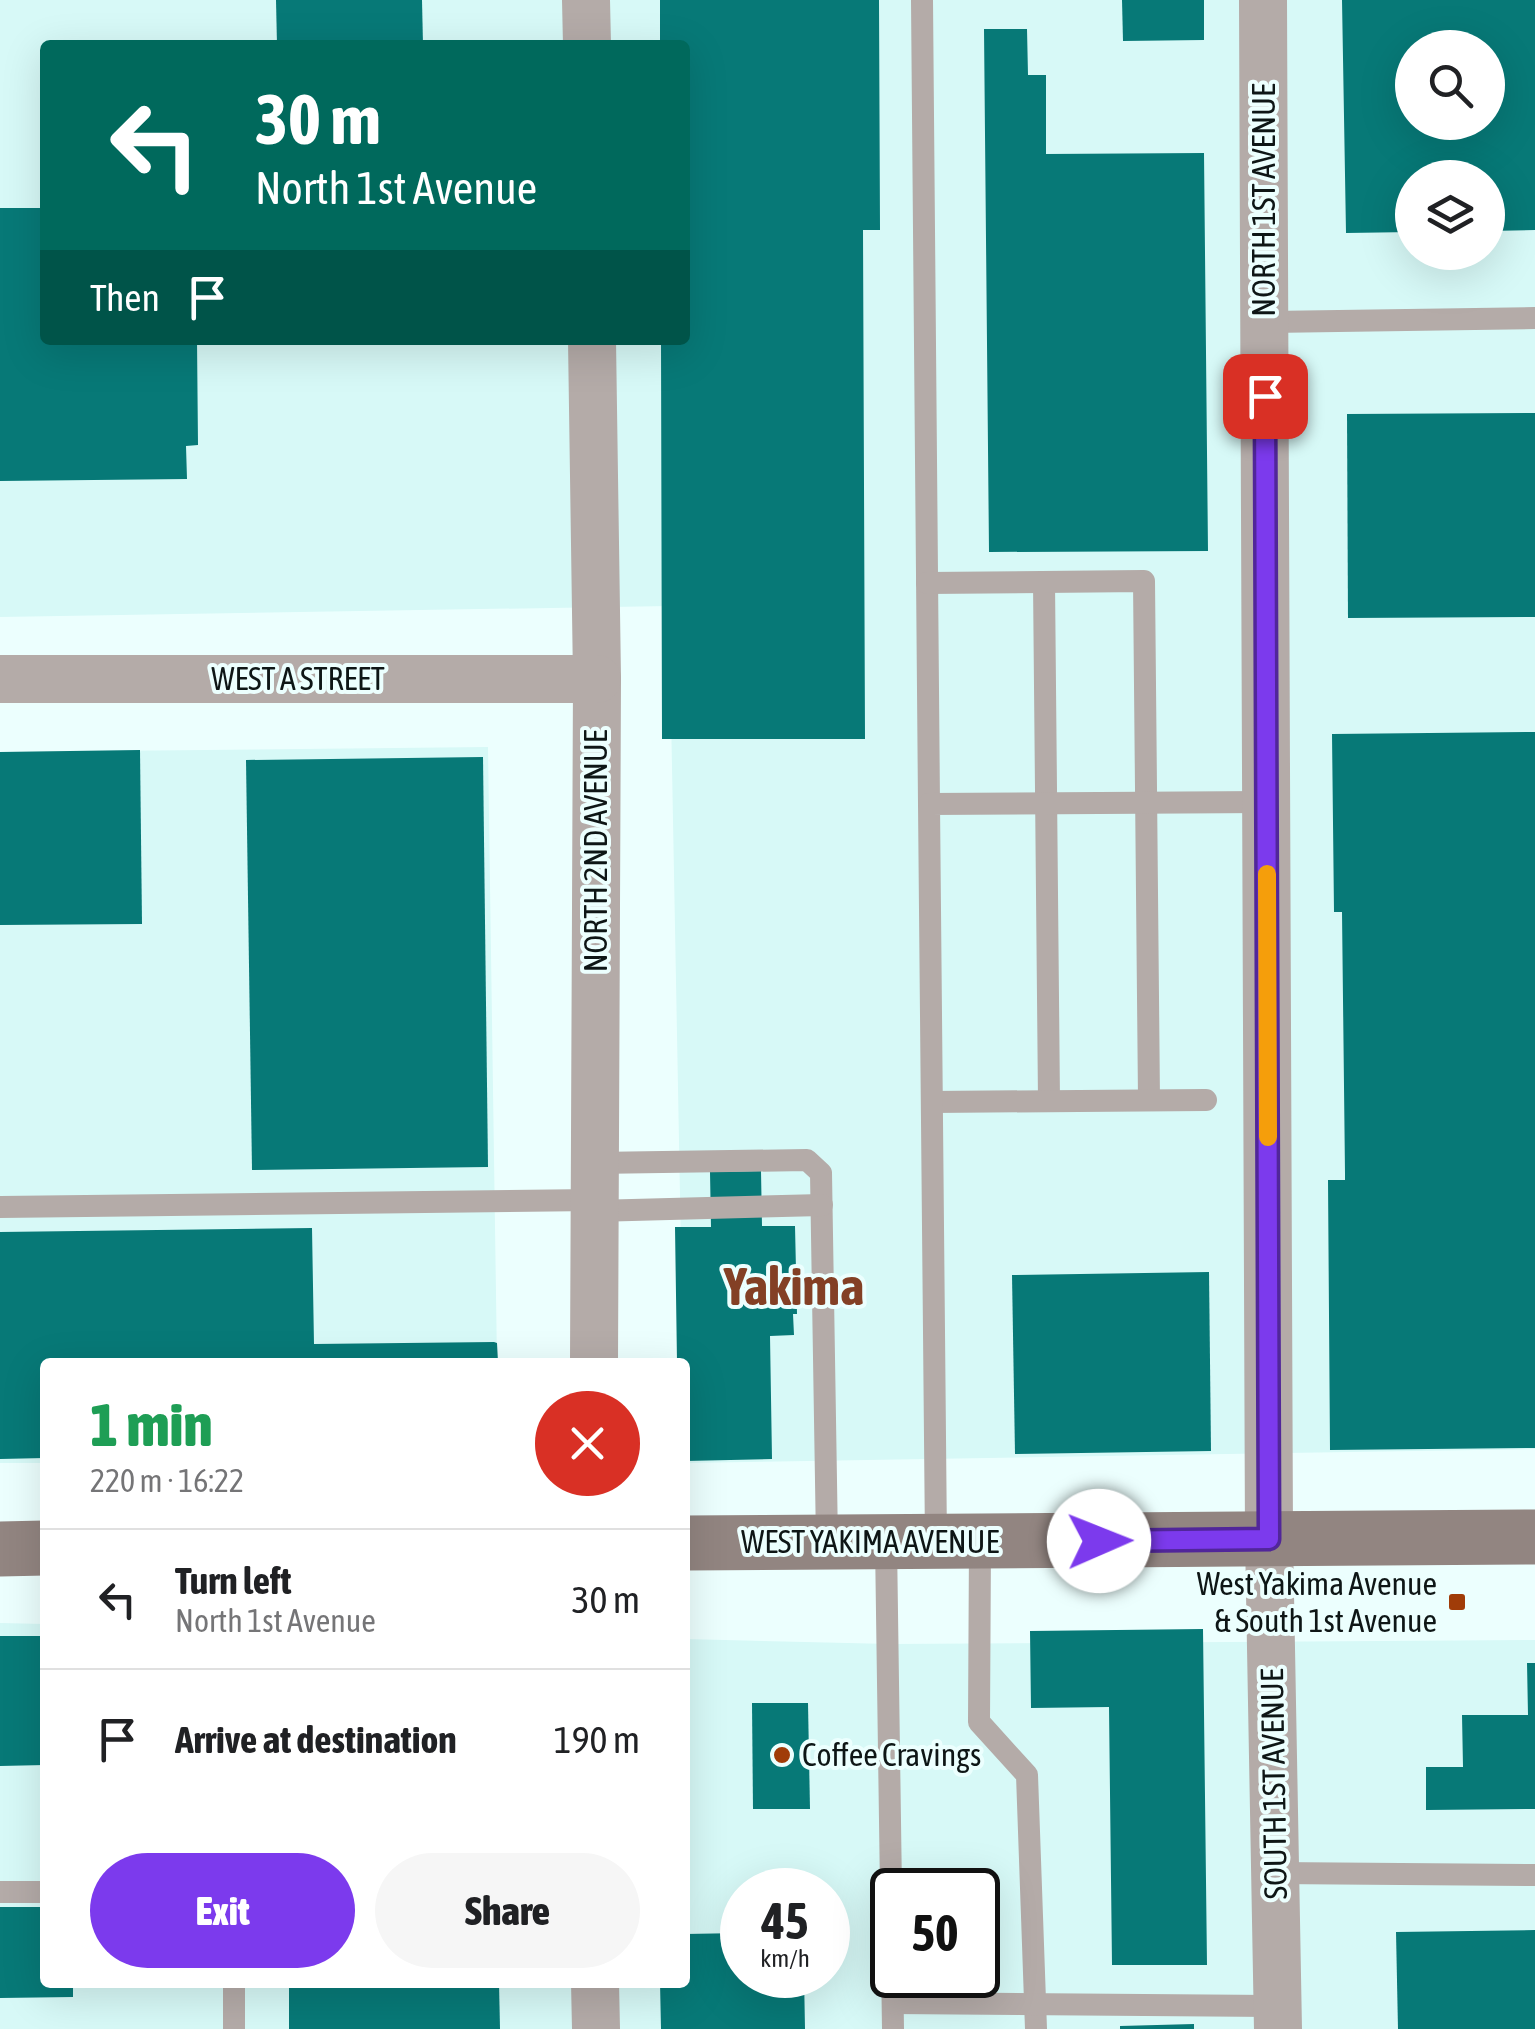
<!DOCTYPE html>
<html lang="en">
<head>
<meta charset="utf-8">
<style>
  body { margin:0; font-family:"Asap Condensed",sans-serif; background:#f6f6f6; color:#202124; height:100vh; display:flex; flex-direction:column; font-size:38px; white-space:nowrap }
  * { box-sizing:border-box; margin:0 }
  p { font-size:32px; color:#757577 }
  .icon { flex:none; width:55px; height:55px; fill:none; stroke:currentColor; stroke-width:2; stroke-linecap:round; stroke-linejoin:round }
  .map { position:relative; flex:1; overflow:hidden }
  .details { position:absolute; left:40px; top:1358px; width:650px; height:630px; display:flex; flex-direction:column; background:#fff; border-radius:10px; box-shadow:0 10px 40px #0002 }
  .details>* { flex:none }
  .banner { position:absolute; left:40px; top:40px; width:650px; height:305px; border-radius:10px; box-shadow:0 10px 40px #0002; background:#00695c; color:#fff; overflow:hidden }
  .tools { position:absolute; left:1395px; top:30px; display:grid; gap:20px }
  .tools a { display:grid; place-items:center; width:110px; height:110px; border-radius:50%; background:#fff; box-shadow:0 10px 40px #0002; font-size:50px }
  .speed { position:absolute; left:720px; top:1868px; display:flex; gap:20px; font-size:50px; font-weight:700; text-align:center }
  .speed>* { display:grid; place-content:center; width:130px; height:130px; border-radius:50%; background:#fff; box-shadow:0 10px 40px #0002; line-height:1 }
  .speed small { font-size:25px; font-weight:400 }
  .speed .limit { border:5px solid #111; border-radius:15px; background:#fff; color:#111 }
  .pin { position:absolute; display:grid; place-items:center; width:85px; height:85px; color:#fff; margin:-42px; border-radius:20px; box-shadow:0 5px 15px #0006 }
  .me { position:absolute; width:110px; margin:-55px; rotate:89deg; stroke-linejoin:round; filter:drop-shadow(0 0 8px #0008) }
  .turn { display:flex; align-items:center; gap:35px; height:210px; padding:0 50px; font-size:45px }
  .turn .icon { width:130px; height:130px; stroke-width:2.5 }
  .turn b { display:block; font-size:70px; line-height:85px }
  .then { display:flex; align-items:center; height:95px; padding:0 50px; background:#0003; gap:20px; font-size:38px }
  .round { display:grid; place-items:center; flex:none; width:105px; height:105px; border-radius:52px; background:#f6f6f6 }
  .summary { display:flex; align-items:center; justify-content:space-between; height:170px; padding:0 50px }
  h1 { font-size:60px; font-weight:800; line-height:75px; color:#1e9e55 }
  .action { display:flex; gap:20px; margin-top:auto; padding:20px 50px }
  .action a { flex:1; height:115px; border-radius:60px; background:#7c3aed; color:#fff; font-size:40px; font-weight:800; line-height:115px; text-align:center }
  .action a+a { background:#f6f6f6; color:#202124 }
  ul { padding:0; list-style:none }
  li { display:flex; align-items:center; gap:30px; height:140px; padding:0 50px; border-top:2px solid #e0e0e0 }
  li div { flex:1 }
  li b { display:block; font-size:38px }
  li em { font-style:normal }
  .map>svg:first-child { display:block }
</style>
</head>
<body>
<div class="map">
<svg width="1535" height="2029" viewBox="0 0 1535 2029">
  <rect width="100%" height="100%" fill="#ecfffe"/>
  <!-- built -->
  <g fill="#d7f9f7" fill-rule="evenodd">
    <path d="M0,0H1535V1449L685,1463L669,606L0,617ZM45,45H685V340H45ZM1412,48H1488V122H1412ZM1412,178H1488V252H1412Z"/>
    <path d="M488,747L497,1362H45V1463H0V752Z"/>
    <path d="M0,1623L45,1624V1982H685V1639L890,1644L1535,1640V2029H0ZM742,1890H828V1975H742ZM892,1890H978V1975H892Z"/>
  </g>
  <!-- building -->
  <g fill="#077977" fill-rule="evenodd">
    <path d="M276,0H422L423,45H277Z"/>
    <path d="M660,0H879L880,230H863L865,739H662L661,340H685V45H660Z"/>
    <path d="M1122,0H1204V40L1123,41Z"/>
    <path d="M1342,0H1535V230L1488,231V178H1412V232L1346,233ZM1412,48H1488V122H1412Z"/>
    <path d="M984,29H1027L1028,75H1046V154L1204,153L1208,551L989,552Z"/>
    <path d="M0,208H45V340H197L198,445L186,446L187,479L0,481Z"/>
    <path d="M1535,413V617L1348,618L1347,414Z"/>
    <path d="M1535,732V1448L1330,1450L1328,1180H1345V1173L1342,912H1334L1332,734Z"/>
    <path d="M140,750L142,924L0,925V752Z"/>
    <path d="M483,757L488,1167L252,1170L246,760Z"/>
    <path d="M761,1171L762,1226H795L797,1314H793L794,1335L770,1336L772,1459L685,1461V1362H677L675,1227H711L710,1172Z"/>
    <path d="M312,1228L314,1344L494,1342L497,1343L498,1362H45V1458L0,1459V1232Z"/>
    <path d="M1209,1272L1211,1451L1015,1454L1012,1275Z"/>
    <path d="M1203,1629L1207,1965H1112L1109,1707L1031,1708L1030,1631Z"/>
    <path d="M0,1636H45V1765L0,1766Z"/>
    <path d="M1527,1663H1535V1809L1426,1810V1767H1463L1462,1715H1528Z"/>
    <path d="M752,1703H808L810,1809H753Z"/>
    <path d="M0,1907H45V1982H73V1997L0,1998Z"/>
    <path d="M1535,1930V2029H1398L1396,1932Z"/>
    <path d="M742,1933V1975H804L805,2029H661L660,1982H685V1934Z"/>
    <path d="M289,1982H499L500,2029H289Z"/>
    <path d="M1194,2024V2029H1120V2026Z"/>
  </g>
  <g fill="none" stroke-linecap="round" stroke-linejoin="round">
    <!-- lane -->
    <g stroke="#b4aba8" stroke-width="22">
      <path d="M922,0L929,804"/>
      <path d="M1265,322L1535,318"/>
      <path d="M1044,582L1049,1101"/>
      <path d="M927,583L1144,581L1149,1100"/>
      <path d="M932,1102L1206,1100"/>
      <path d="M595,1163L807,1160L821,1173L827,1542"/>
      <path d="M0,1207L594,1200"/>
      <path d="M594,1211L822,1205"/>
      <path d="M980,1542L979,1722L1027,1775L1036,2029"/>
      <path d="M886,1543L893,2029"/>
      <path d="M936,1543L929,804L1266,802"/>
      <path d="M1275,1873L1535,1875"/>
      <path d="M0,1892H45"/>
      <path d="M234,1982V2029"/>
      <path d="M893,2003L1278,2006"/>
    </g>
    <!-- street -->
    <g stroke="#b4aba8" stroke-width="48">
      <path d="M586,0L587,45"/>
      <path d="M1263,0L1269,1539L1278,2029"/>
      <path d="M592,340L597,679L594,1362"/>
      <path d="M0,679H597"/>
      <path d="M595,1982L596,2029"/>
    </g>
    <!-- secondary -->
    <g stroke="#928581" stroke-width="55">
      <path d="M685,1543L1535,1537"/>
      <path d="M0,1549L45,1548"/>
    </g>
  </g>
  <g fill="none" stroke-linecap="round" stroke-linejoin="round">
    <defs>
      <path id="route" d="M1099,1541L1269,1539L1265,396"/>
    </defs>
    <!-- route casing -->
    <use href="#route" stroke="#51269a" stroke-width="25"/>
    <!-- route -->
    <use href="#route" stroke="#7c3aed" stroke-width="18"/>
    <!-- slow -->
    <path stroke="#f59e0b" stroke-width="18" d="M1267,874L1268,1137"/>
  </g>
  <!-- markers -->
  <g fill="#a03c08" stroke="#ecfffe" stroke-width="4">
    <rect x="1447" y="1592" width="20" height="20" rx="5"/>
    <circle cx="782" cy="1755" r="10"/>
  </g>
  <g text-anchor="middle" stroke-width="8" stroke-linejoin="round" paint-order="stroke">
    <!-- street labels -->
    <g font-size="32" fill="#0e1616" stroke="#ecfffe">
      <text transform="translate(1264 200) rotate(-90)" y="11">NORTH 1ST AVENUE</text>
      <text x="298" y="690">WEST A STREET</text>
      <text transform="translate(596 851) rotate(-90)" y="11">NORTH 2ND AVENUE</text>
      <text x="870" y="1553">WEST YAKIMA AVENUE</text>
      <text transform="translate(1274 1784) rotate(-91)" y="11">SOUTH 1ST AVENUE</text>
    </g>
    <!-- poi labels -->
    <g font-size="32" fill="#0e1616" stroke="#ecfffe" text-anchor="end">
      <text x="1437" y="1595">West Yakima Avenue<tspan x="1437" dy="37">&amp; South 1st Avenue</tspan></text>
      <text x="802" y="1766" text-anchor="start">Coffee Cravings</text>
    </g>
    <!-- town labels -->
    <g font-size="52" font-weight="bold" fill="#834025" stroke="#ecfffe">
      <text x="794" y="1305">Yakima</text>
    </g>
  </g>
</svg>
<div class="tools">
<a><svg class="icon" aria-label="search" viewBox="0 0 24 24"><circle cx="10" cy="10" r="6"/><path d="M15 15l6 6"/></svg></a>
<a><svg class="icon" aria-label="layers" viewBox="0 0 24 24"><path d="M12 4l9 5-9 5-9-5zM3 14l9 5 9-5"/></svg></a>
</div>
<div class="speed"><div>45<small>km/h</small></div><div class="limit">50</div></div>
<div class="pin" style="left:1265px;top:396px;background:#d93025"><svg class="icon" aria-label="arrive" viewBox="0 0 24 24"><path d="M6 21V4h12l-3 4 3 4H6"/></svg></div>
<svg class="me" style="left:1099px;top:1541px" viewBox="-20 -20 40 40"><circle r="19" fill="#fff"/><path d="M0-13L10 11 0 6-10 11z" fill="#7c3aed"/></svg>
<div class="banner">
<div class="turn"><svg class="icon" aria-label="left" viewBox="0 0 24 24"><path d="M17 20v-9H6M10 6l-5 5 5 5"/></svg><div><b>30 m</b>North 1st Avenue</div></div>
<div class="then">Then<svg class="icon" aria-label="arrive" viewBox="0 0 24 24"><path d="M6 21V4h12l-3 4 3 4H6"/></svg></div>
</div>
<section class="details">
<div class="summary"><div><h1>1 min</h1><p>220 m · 16:22</p></div><a class="round" style="background:#d93025;color:#fff"><svg class="icon" aria-label="close" viewBox="0 0 24 24"><path d="M6 6l12 12M18 6L6 18"/></svg></a></div>
<ul>
<li><svg class="icon" aria-label="left" viewBox="0 0 24 24"><path d="M17 20v-9H6M10 6l-5 5 5 5"/></svg><div><b>Turn left</b><p>North 1st Avenue</p></div><em>30 m</em></li>
<li><svg class="icon" aria-label="arrive" viewBox="0 0 24 24"><path d="M6 21V4h12l-3 4 3 4H6"/></svg><div><b>Arrive at destination</b></div><em>190 m</em></li>
</ul>
<div class="action"><a>Exit</a><a>Share</a></div>
</section>
</div>
</body>
</html>
